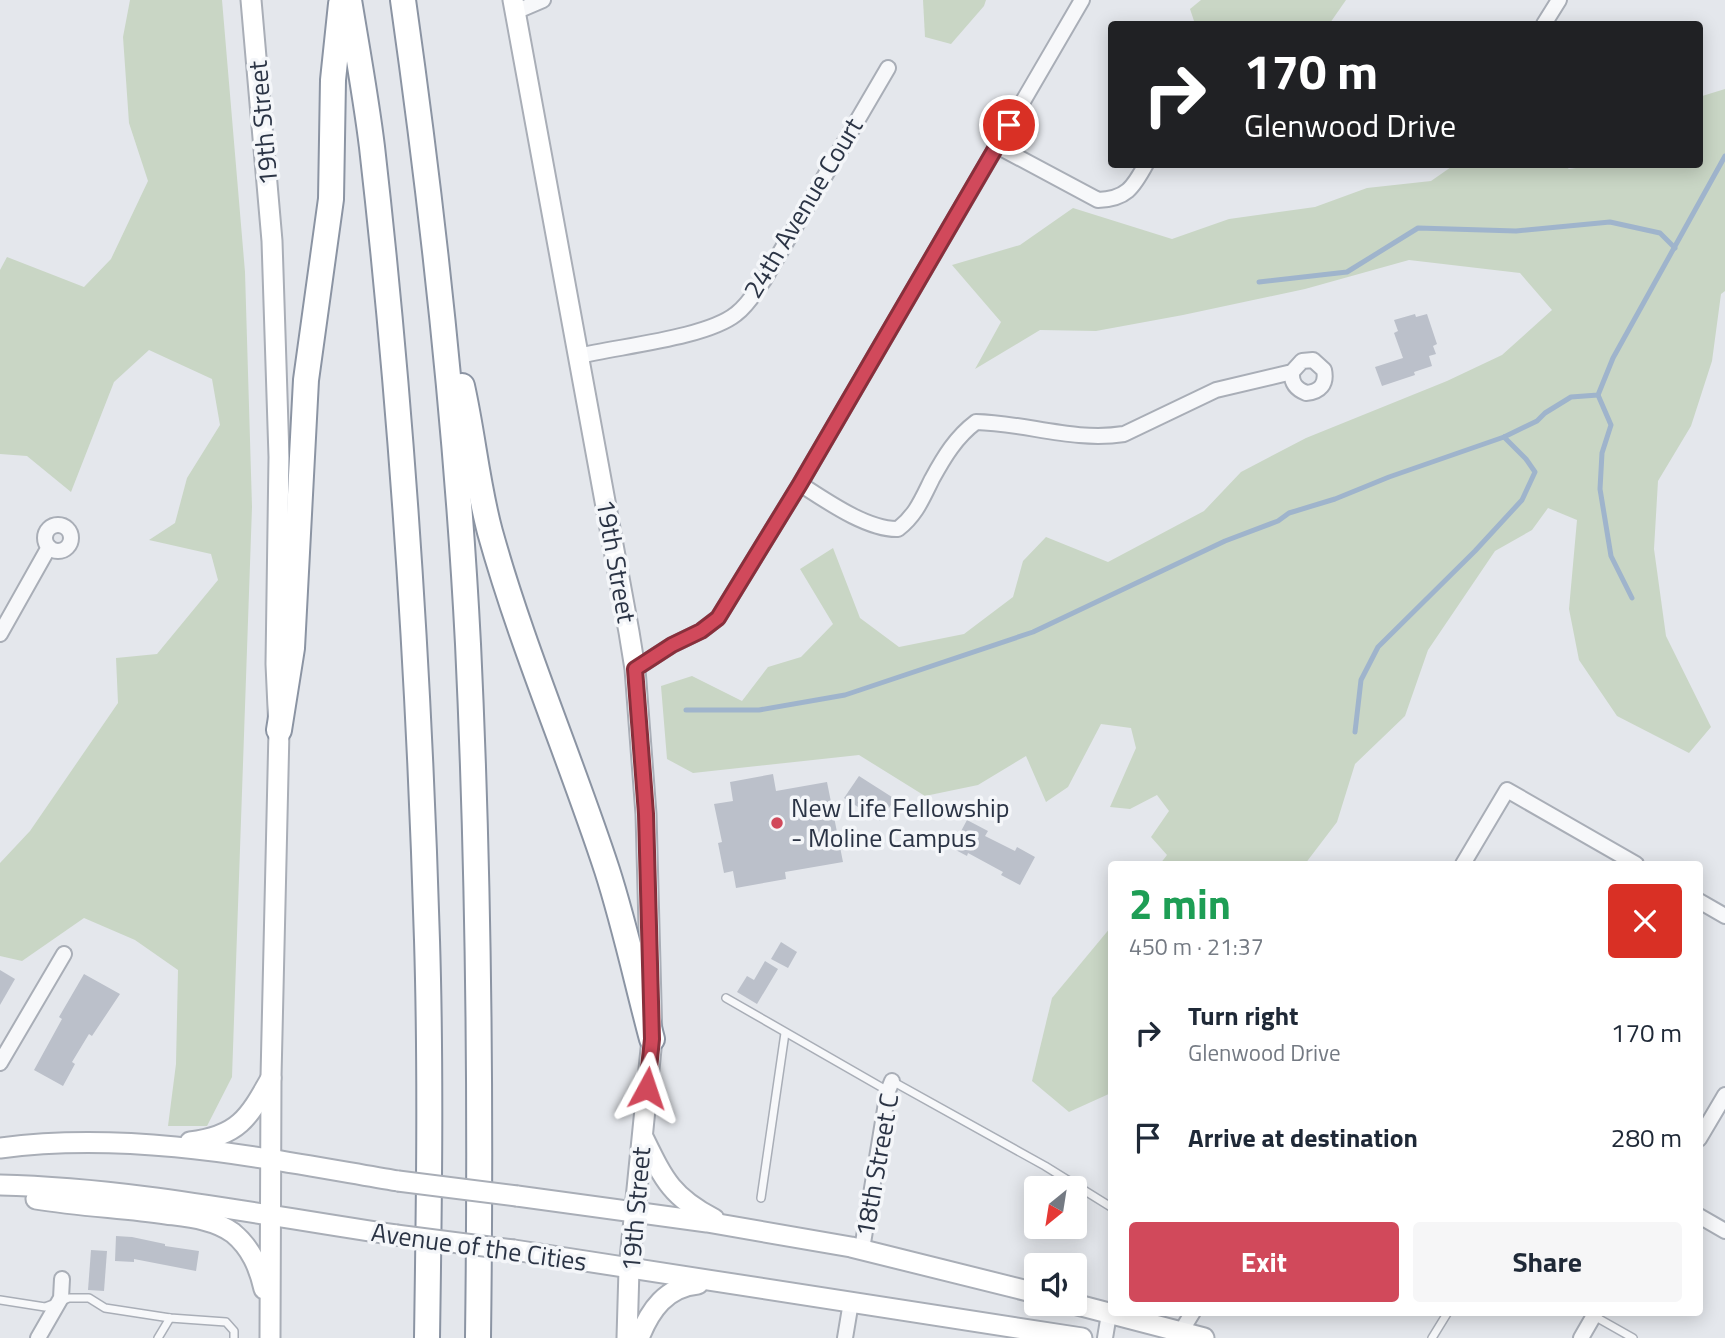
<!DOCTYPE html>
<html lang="en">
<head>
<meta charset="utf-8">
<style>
  body { margin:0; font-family:"Titillium Web",sans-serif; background:#f6f6f7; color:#1f2937; height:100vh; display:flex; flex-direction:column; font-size:26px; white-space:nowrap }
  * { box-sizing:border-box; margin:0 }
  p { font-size:23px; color:#747a83 }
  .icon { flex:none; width:38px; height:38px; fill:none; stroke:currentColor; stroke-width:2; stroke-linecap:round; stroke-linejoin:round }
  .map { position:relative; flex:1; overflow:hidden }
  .drawer { position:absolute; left:1108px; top:861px; width:595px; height:455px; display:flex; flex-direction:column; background:#fff; border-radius:7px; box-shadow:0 4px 18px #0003 }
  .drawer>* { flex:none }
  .guide { position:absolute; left:1108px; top:21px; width:595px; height:147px; border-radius:7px; box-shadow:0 4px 18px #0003; background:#202124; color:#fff; overflow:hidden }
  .needle { width:46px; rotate:210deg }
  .controls { position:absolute; left:1024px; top:1176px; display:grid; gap:14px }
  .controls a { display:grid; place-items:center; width:63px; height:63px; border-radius:7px; background:#fff; box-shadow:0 4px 18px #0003; font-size:35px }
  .pin { position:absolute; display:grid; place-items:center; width:60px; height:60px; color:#fff; margin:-30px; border:4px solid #fff; border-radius:50%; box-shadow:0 2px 7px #0007 }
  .me { position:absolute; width:77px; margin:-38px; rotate:5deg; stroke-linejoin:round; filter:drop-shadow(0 0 5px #0008) }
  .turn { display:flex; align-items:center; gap:24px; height:147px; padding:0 21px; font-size:32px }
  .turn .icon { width:91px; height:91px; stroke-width:2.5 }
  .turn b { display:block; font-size:49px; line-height:60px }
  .round { display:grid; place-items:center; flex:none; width:74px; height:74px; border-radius:7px; background:#f6f6f7 }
  .head { display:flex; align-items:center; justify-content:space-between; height:119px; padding:0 21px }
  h1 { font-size:42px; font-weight:700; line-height:52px; color:#1e9e55 }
  .primary-button { display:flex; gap:14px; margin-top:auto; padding:14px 21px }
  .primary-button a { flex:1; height:80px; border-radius:7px; background:#d1495b; color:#fff; font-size:28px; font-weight:700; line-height:80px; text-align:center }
  .primary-button a+a { background:#f6f6f7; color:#1f2937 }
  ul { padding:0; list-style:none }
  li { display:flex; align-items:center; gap:21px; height:105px; padding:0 21px }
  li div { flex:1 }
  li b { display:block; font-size:26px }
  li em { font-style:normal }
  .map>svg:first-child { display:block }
</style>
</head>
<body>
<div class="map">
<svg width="1725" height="1338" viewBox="0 0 1725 1338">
  <rect width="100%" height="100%" fill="#e4e7ec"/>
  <!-- green -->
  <g fill="#c9d6c5">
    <path d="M130,0H222L245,272L252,507L232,1077L207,1126H168L176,1064L178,970L135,940L84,918L22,961L0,956V863L30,831L118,703L116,658L157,654L218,580L211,554L149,540L175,523L187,478L220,425L212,379L149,350L114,382L71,492L27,456L0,454V270L7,257L84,287L111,259L148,181L129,123L123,37Z"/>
    <path d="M923,0H986L984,6L951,44L925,37Z"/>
    <path d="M1201,0H1346L1330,23L1325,24H1195L1190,9Z"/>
    <path d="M1725,89V291L1721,294L1712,361L1691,426L1658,481L1654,549L1666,636L1711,727L1689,753L1617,716L1579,660L1569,609L1577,520L1548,508L1532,530L1495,551L1428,650L1405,716L1355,764L1337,822L1305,864H1160L1167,855L1151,837L1169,811L1157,795L1130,809L1110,807L1136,748L1131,728L1101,724L1068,787L1046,802L1026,756L978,785L925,796L859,755L693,773L667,759L661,686L692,676L742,701L768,667L801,657L833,624L800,569L833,548L860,618L899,647L964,634L1013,597L1023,561L1046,537L1108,562L1204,511L1241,472L1306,438L1447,381L1502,355L1552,310L1520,273L1409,260L1305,289L1183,315L1096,331L1040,330L975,369L1001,322L952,265L1020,245L1073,208L1172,239L1229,219L1315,207L1367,188L1431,181L1454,165L1562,164L1569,169L1604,164H1699V97Z"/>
    <path d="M1111,927V1093L1069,1112L1032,1081L1052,998Z"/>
  </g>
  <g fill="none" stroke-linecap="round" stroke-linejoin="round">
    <!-- stream -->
    <g stroke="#9fb4cc" stroke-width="5">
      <path d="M1259,282L1347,272L1418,228L1516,231L1610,222L1660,233L1675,248"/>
      <path d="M1598,395L1611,425L1602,453L1600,489L1611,556L1632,598"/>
      <path d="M686,710H759L845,695L1033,632L1225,541L1278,521L1289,513L1335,499L1389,477L1504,437L1537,421L1545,413L1571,397L1598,395L1613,358L1725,156"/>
      <path d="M1355,732L1361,680L1378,647L1475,551L1522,500L1535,472L1526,459L1504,437"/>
    </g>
  </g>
  <!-- building -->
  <g fill="#bbc0ca">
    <path d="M1415,314L1416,317L1427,314L1437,344L1433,346L1436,354L1429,356L1432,366L1414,372L1415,375L1382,386L1375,367L1403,358L1394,333L1398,331L1394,320Z"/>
    <path d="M773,774L776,791L827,782L843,862L785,872L786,879L736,888L733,871L724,873L718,843L722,842L714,804L733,801L730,782Z"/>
    <path d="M859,776L895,799L880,821L844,798Z"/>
    <path d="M967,820L988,831L985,836L1015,851L1017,847L1035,857L1020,885L1001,875L1003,872L968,853L967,856L952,848Z"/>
    <path d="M781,942L797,952L788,968L771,959Z"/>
    <path d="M765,961L778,969L757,1004L737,992L747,976L754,980Z"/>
    <path d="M0,970L15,979L0,1005Z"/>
    <path d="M84,974L120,994L92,1036L89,1034L72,1062L75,1064L63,1086L34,1070L62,1019L59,1017Z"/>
    <path d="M116,1236L132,1237L165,1244V1246L199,1251L196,1271L134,1259V1262L115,1261Z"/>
    <path d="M91,1250L107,1251L104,1291L88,1290Z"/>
  </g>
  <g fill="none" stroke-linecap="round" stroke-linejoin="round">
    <defs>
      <g id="lane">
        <path d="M726,998L888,1091"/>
        <path d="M892,1081L1045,1166L1111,1207"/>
        <path d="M761,1198L785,1033"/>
        <path d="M0,1300L45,1307L69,1298H89L105,1308L170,1318L226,1322L234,1331V1338"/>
        <path d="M1594,1316L1633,1338"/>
        <path d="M158,1338L170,1318"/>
        <path d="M1432,1338L1448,1312"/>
      </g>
      <g id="street">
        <path d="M515,12L543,0"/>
        <path d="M1544,24L1559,0"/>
        <path d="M997,146L1098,200C1126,199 1133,188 1146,164"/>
        <path d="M579,356C620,346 706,338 736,314C748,305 756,291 764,280L888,68"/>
        <path d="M800,484C825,500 867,530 898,529C916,515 922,499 932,479C944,457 956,437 976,422C1026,423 1074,442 1124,434L1216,390L1292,372C1291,383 1296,389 1306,393C1320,392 1327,384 1324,370L1313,360L1302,361L1292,372"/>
        <circle cx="58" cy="538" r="13"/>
        <path d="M0,634L49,547"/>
        <path d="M635,669L672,645L701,631L718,618L800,484L1082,0"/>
        <path d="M1463,864L1507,790L1636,864"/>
        <path d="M1699,901L1725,916"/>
        <path d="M0,1063L64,954"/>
        <path d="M1699,1139L1725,1095"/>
        <path d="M1699,1216L1725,1231"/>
        <path d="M862,1249L888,1091L892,1081"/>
        <path d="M38,1338L61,1298L62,1279"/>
        <path d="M845,1338L851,1302"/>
        <path d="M1105,1338L1109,1314"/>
        <path d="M1177,1338L1193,1312"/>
        <path d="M1581,1338L1596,1312"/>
      </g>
      <g id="secondary">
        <path d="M251,0L272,241L279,457L276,664L279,730L271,1077L270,1338"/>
        <path d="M513,0L629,632L635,669L646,814L652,1039L629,1269L627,1338"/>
        <path d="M644,1139C664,1180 672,1197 714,1219"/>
        <path d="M190,1142C239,1136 249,1117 271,1078"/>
        <path d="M0,1148C134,1130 267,1159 398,1181"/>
        <path d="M0,1185C133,1188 265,1216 396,1235"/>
        <path d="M517,1196L707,1222L851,1247L1036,1293"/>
        <path d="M36,1199C79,1206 122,1208 166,1214C188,1217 214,1219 233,1233C251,1248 259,1267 264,1289"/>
        <path d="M514,1250L1082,1338"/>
        <path d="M1074,1304L1204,1338"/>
        <path d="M639,1338C650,1310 666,1287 698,1284"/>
      </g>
      <g id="highway">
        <path d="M349,0C357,49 366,98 372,147C402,410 419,675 427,940C431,1073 429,1205 427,1338"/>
        <path d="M403,0C433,212 457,430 468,644C479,875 481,1106 478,1338"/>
        <path d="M462,386C473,435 477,484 490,532C522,647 570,757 607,870C625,926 637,983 652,1039"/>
        <path d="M279,730L292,648L306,380L331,199L333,80L341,4"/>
      </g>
    </defs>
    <!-- lane casing -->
    <use href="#lane" stroke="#a9aeb7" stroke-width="10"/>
    <!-- street casing -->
    <use href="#street" stroke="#a9aeb7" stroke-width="18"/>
    <!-- secondary casing -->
    <use href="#secondary" stroke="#a9aeb7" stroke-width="23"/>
    <!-- highway casing -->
    <use href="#highway" stroke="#8b94a3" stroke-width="28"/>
    <!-- lane -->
    <use href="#lane" stroke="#f7f8fa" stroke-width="7"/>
    <!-- street -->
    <use href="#street" stroke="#f7f8fa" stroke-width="14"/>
    <!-- secondary -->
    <use href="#secondary" stroke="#fff" stroke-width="19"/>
    <!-- highway -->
    <use href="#highway" stroke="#fff" stroke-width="24"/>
    <defs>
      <g id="secondary-bridge">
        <path d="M398,1181L517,1196"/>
        <path d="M396,1235L514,1250"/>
      </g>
    </defs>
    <!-- secondary-bridge casing -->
    <use href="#secondary-bridge" stroke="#a9aeb7" stroke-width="23" stroke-linecap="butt"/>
    <!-- secondary-bridge -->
    <use href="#secondary-bridge" stroke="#fff" stroke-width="19"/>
  </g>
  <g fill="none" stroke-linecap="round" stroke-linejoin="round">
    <defs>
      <path id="route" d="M647,1088L652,1039L646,814L635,669L672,645L701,631L718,618L800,484L1009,125"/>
    </defs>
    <!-- route casing -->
    <use href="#route" stroke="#882f3b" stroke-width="18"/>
    <!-- route -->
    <use href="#route" stroke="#d1495b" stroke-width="12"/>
  </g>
  <!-- markers -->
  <circle fill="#d1495b" stroke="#f4f6f9" stroke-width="2.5" cx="777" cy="823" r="7"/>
  <g text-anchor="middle" stroke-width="7" stroke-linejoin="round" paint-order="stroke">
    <!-- street labels -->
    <g font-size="26" fill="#2b3445" stroke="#f4f6f9">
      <text transform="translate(263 123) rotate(-95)" y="9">19th Street</text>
      <text transform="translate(803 208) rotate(-59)" y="9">24th Avenue Court</text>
      <text transform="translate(616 561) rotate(80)" y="9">19th Street</text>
      <text transform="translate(877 1165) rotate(-80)" y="9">18th Street C</text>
      <text transform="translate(636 1209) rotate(-85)" y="9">19th Street</text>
      <text transform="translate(479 1247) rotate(8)" y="9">Avenue of the Cities</text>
    </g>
    <!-- poi labels -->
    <g font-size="26" fill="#2b3445" stroke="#f4f6f9" text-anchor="start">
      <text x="791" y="817">New Life Fellowship<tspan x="791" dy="30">- Moline Campus</tspan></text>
    </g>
  </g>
</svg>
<div class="controls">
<a><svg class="needle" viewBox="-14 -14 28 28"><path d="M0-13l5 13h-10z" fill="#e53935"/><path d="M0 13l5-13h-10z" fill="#747a83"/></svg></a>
<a><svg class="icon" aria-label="sound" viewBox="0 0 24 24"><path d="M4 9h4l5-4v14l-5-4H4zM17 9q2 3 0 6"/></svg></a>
</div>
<div class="pin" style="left:1009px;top:125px;background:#d93025"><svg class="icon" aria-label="arrive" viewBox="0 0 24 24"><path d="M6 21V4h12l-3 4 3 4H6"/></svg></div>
<svg class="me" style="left:647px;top:1088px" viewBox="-20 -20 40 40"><path d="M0-17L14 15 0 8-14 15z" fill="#d1495b" stroke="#fff" stroke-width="4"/></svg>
<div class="guide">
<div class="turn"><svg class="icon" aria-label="right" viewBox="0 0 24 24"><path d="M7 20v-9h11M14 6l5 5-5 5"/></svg><div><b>170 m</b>Glenwood Drive</div></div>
</div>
<section class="drawer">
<div class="head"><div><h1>2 min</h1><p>450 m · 21:37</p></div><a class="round" style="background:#d93025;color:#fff"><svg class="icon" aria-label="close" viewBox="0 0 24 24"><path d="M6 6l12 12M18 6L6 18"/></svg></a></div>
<ul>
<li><svg class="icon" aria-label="right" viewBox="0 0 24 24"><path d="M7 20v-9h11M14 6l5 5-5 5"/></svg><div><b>Turn right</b><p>Glenwood Drive</p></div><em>170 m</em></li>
<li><svg class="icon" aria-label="arrive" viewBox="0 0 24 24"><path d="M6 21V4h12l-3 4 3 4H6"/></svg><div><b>Arrive at destination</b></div><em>280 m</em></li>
</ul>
<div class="primary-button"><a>Exit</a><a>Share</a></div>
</section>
</div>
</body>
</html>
